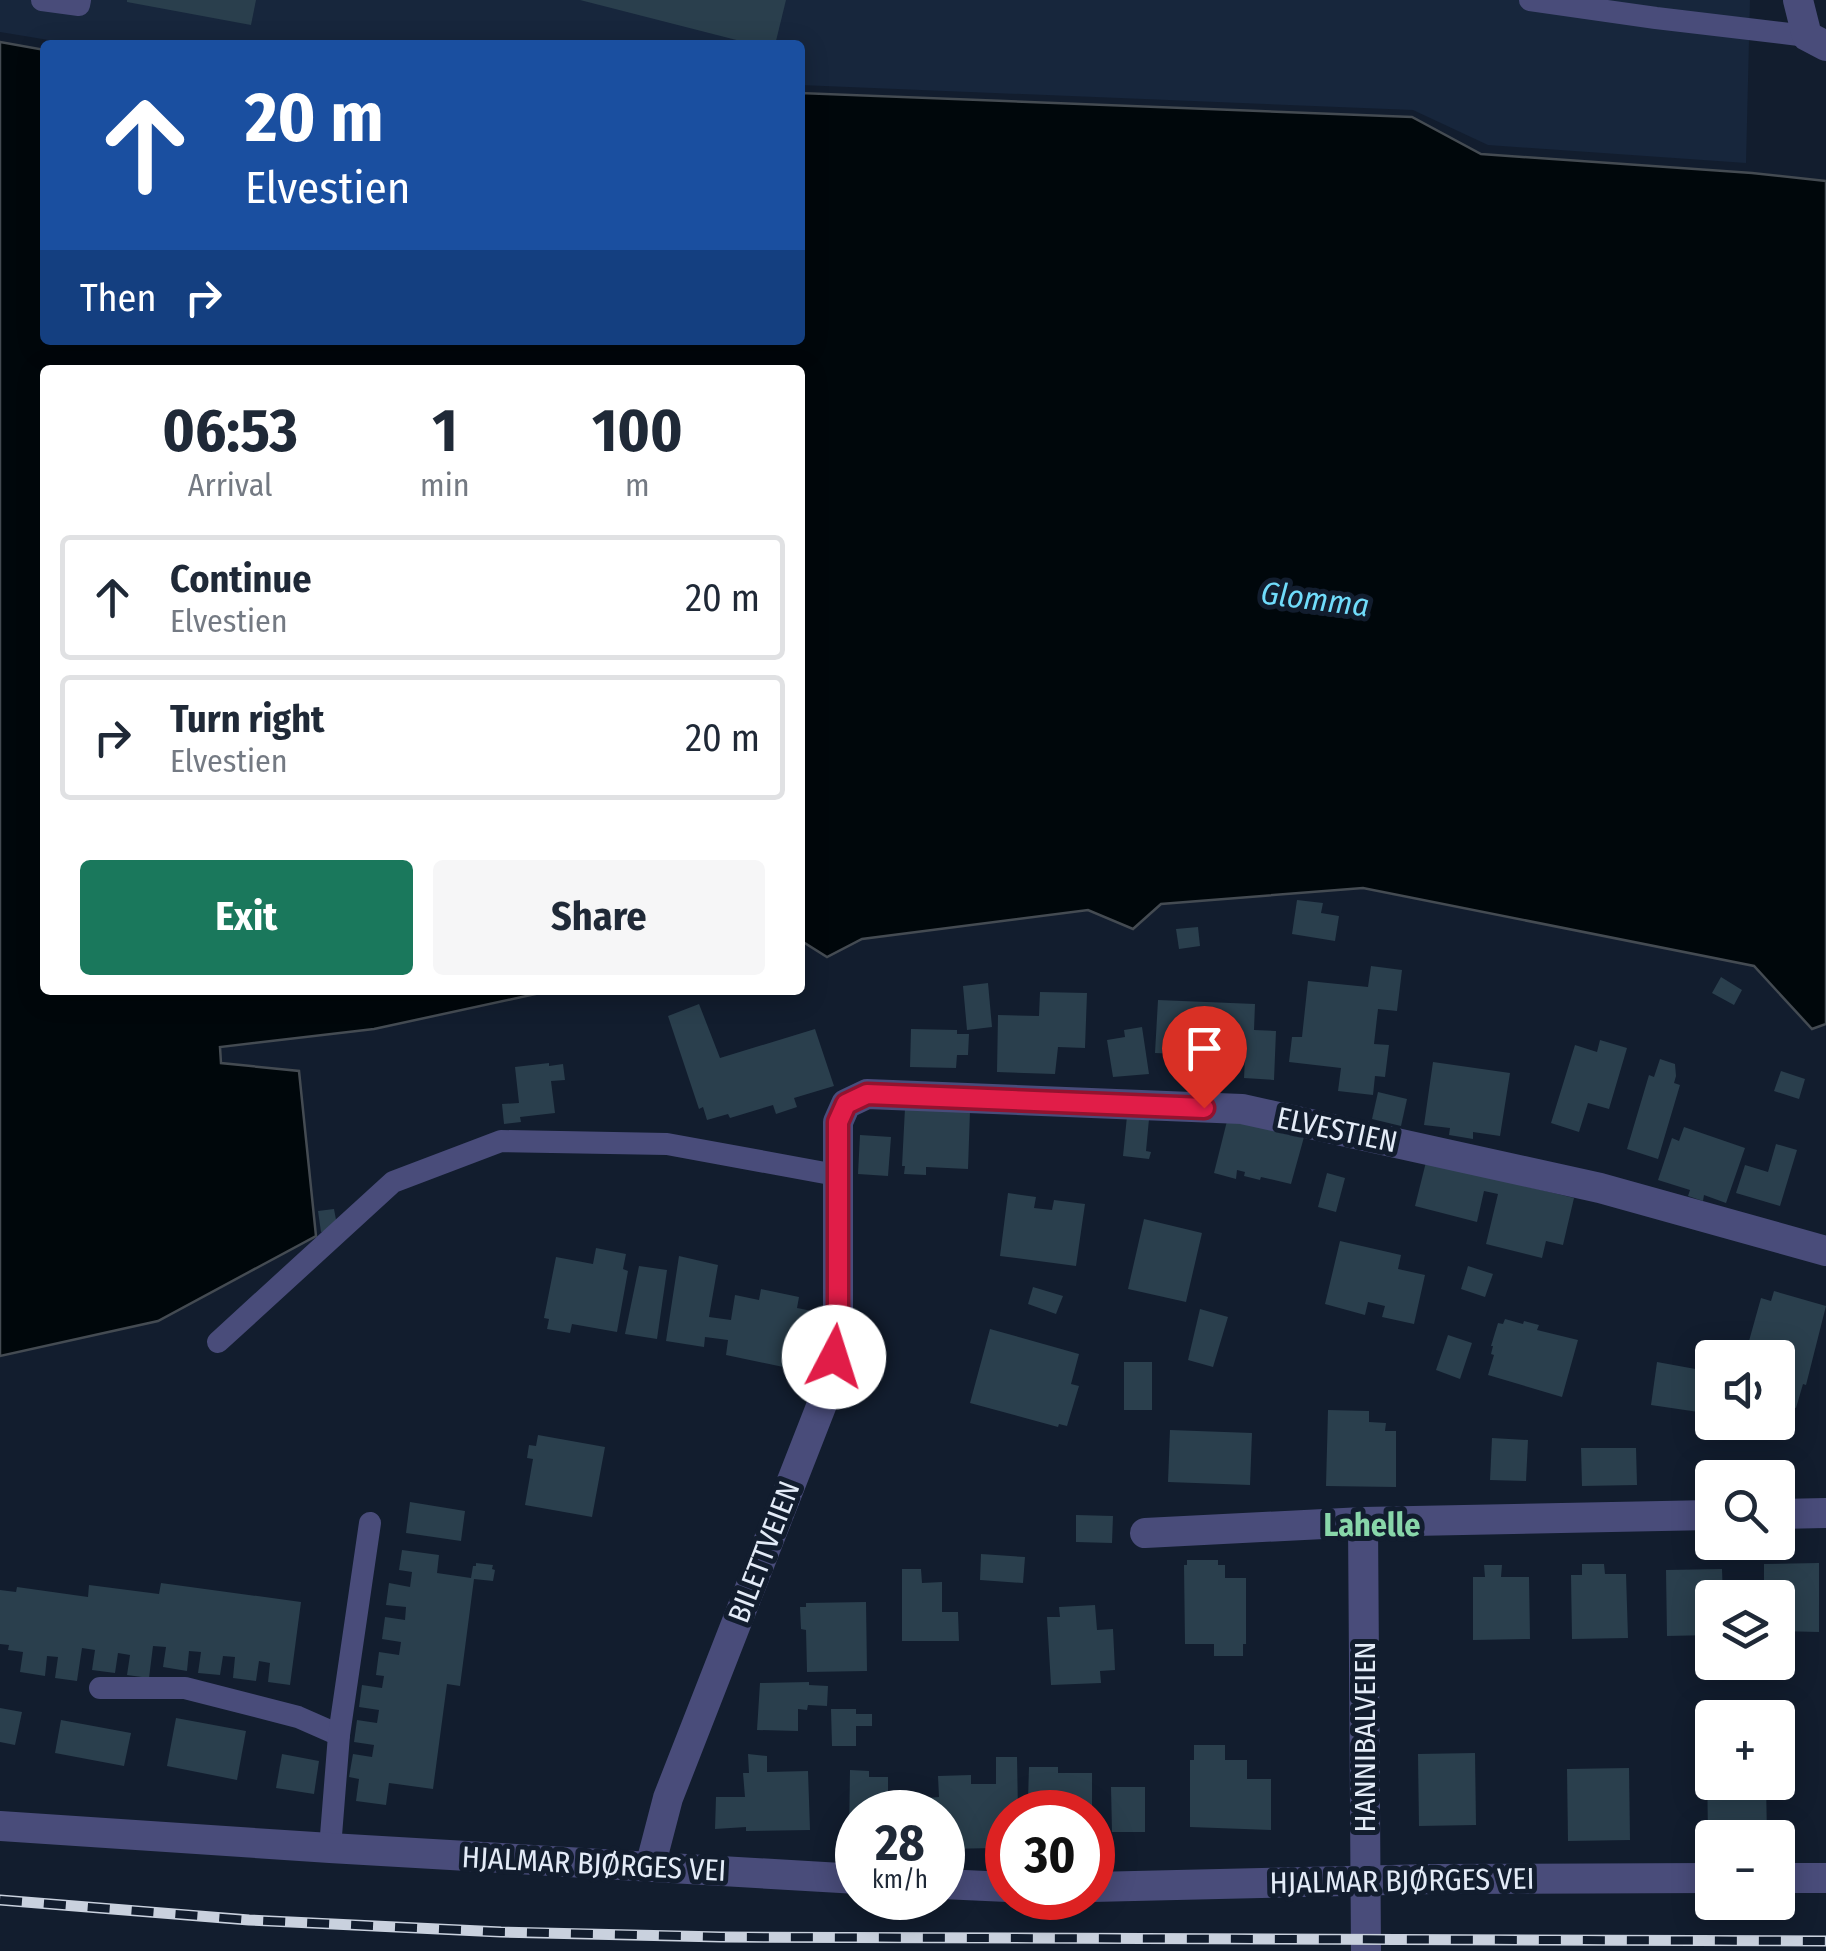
<!DOCTYPE html>
<html lang="en">
<head>
<meta charset="utf-8">
<style>
  body { margin:0; font-family:"Fira Sans Condensed",sans-serif; background:#f6f6f7; color:#1f2937; height:100vh; display:flex; flex-direction:column; font-size:38px; white-space:nowrap }
  * { box-sizing:border-box; margin:0 }
  p { font-size:32px; color:#747a83 }
  .icon { flex:none; width:55px; height:55px; fill:none; stroke:currentColor; stroke-width:2; stroke-linecap:round; stroke-linejoin:round }
  .map { position:relative; flex:1; overflow:hidden }
  .drawer { position:absolute; left:40px; top:365px; width:765px; height:630px; display:flex; flex-direction:column; background:#fff; border-radius:10px; box-shadow:0 5px 25px #0003 }
  .drawer>* { flex:none }
  .hud { position:absolute; left:40px; top:40px; width:765px; height:305px; border-radius:10px; box-shadow:0 5px 25px #0003; background:#1a4fa0; color:#fff; overflow:hidden }
  .controls { position:absolute; left:1695px; top:1340px; display:grid; gap:20px }
  .controls a { display:grid; place-items:center; width:100px; height:100px; border-radius:10px; background:#fff; box-shadow:0 5px 25px #0003; font-size:50px }
  .speed { position:absolute; left:835px; top:1790px; display:flex; gap:20px; font-size:50px; font-weight:700; text-align:center }
  .speed>* { display:grid; place-content:center; width:130px; height:130px; border-radius:50%; background:#fff; box-shadow:0 5px 25px #0003; line-height:1 }
  .speed small { font-size:25px; font-weight:400 }
  .speed .limit { border:15px solid #d22; background:#fff; color:#111 }
  .pin { position:absolute; display:grid; place-items:center; width:85px; height:85px; color:#fff; margin:-102px -42px; border-radius:50% 50% 50% 0; rotate:-45deg; box-shadow:0 0 10px #0007 }
  .pin .icon { rotate:45deg }
  .me { position:absolute; width:110px; margin:-55px; rotate:5deg; stroke-linejoin:round; filter:drop-shadow(0 0 8px #0008) }
  .turn { display:flex; align-items:center; gap:35px; height:210px; padding:0 40px; font-size:45px }
  .turn .icon { width:130px; height:130px; stroke-width:2.5 }
  .turn b { display:block; font-size:70px; line-height:85px }
  .then { display:flex; align-items:center; height:95px; padding:0 40px; background:#0003; gap:20px; font-size:38px }
  .eta { display:flex; justify-content:space-evenly; align-items:center; height:170px; text-align:center }
  .eta b { font-size:60px; font-weight:700; line-height:70px }
  .primary-button { display:flex; gap:20px; margin-top:auto; padding:20px 40px }
  .primary-button a { flex:1; height:115px; border-radius:10px; background:#1a785c; color:#fff; font-size:40px; font-weight:700; line-height:115px; text-align:center }
  .primary-button a+a { background:#f6f6f7; color:#1f2937 }
  ul { padding:0; list-style:none }
  li { display:flex; align-items:center; gap:30px; height:125px; margin:0 20px 15px; padding:0 20px; border:5px solid #e0e1e3; border-radius:10px }
  li div { flex:1 }
  li b { display:block; font-size:38px }
  li em { font-style:normal }
  .map>svg:first-child { display:block }
</style>
</head>
<body>
<div class="map">
<svg width="1826" height="1951" viewBox="0 0 1826 1951">
  <rect width="100%" height="100%" fill="#121d2e"/>
  <!-- built -->
  <path fill="#17263c" d="M0,0H1750L1746,163L1488,145L1413,110L800,85V45H79L0,32Z"/>
  <!-- water -->
  <path fill="#00070b" stroke="#444b52" stroke-width="2.5" d="M0,42L45,50V340H800V93L1412,117L1481,154L1752,173L1826,181V1024L1812,1029L1754,966L1363,888L1161,904L1133,929L1088,910L862,939L827,957L800,940V370H45V990H554L374,1029L220,1047L221,1063L299,1071L316,1236L158,1321L0,1356Z"/>
  <!-- building -->
  <g fill="#2a3f4d">
    <path d="M127,0H256L251,25L127,2Z"/>
    <path d="M580,0H786L775,45H756Z"/>
    <path d="M1297,900L1323,903L1321,913L1339,916L1335,941L1292,934Z"/>
    <path d="M1198,927L1200,946L1179,949L1176,929Z"/>
    <path d="M1371,966L1402,970L1397,1011L1378,1009L1374,1044L1389,1045L1385,1077L1375,1076L1373,1095L1338,1091L1341,1068L1289,1062L1292,1037H1302L1308,981L1368,987Z"/>
    <path d="M1721,977L1742,990L1734,1005L1712,993Z"/>
    <path d="M988,983L992,1027L967,1030L963,986Z"/>
    <path d="M1040,992L1087,993L1085,1048L1058,1047L1055,1074L997,1072L998,1015L1039,1016Z"/>
    <path d="M1158,1000L1255,1004L1254,1030L1276,1031L1274,1080L1244,1078L1245,1057L1155,1053Z"/>
    <path d="M699,1004L720,1058L815,1029L834,1086L794,1098L797,1107L776,1114L773,1105L730,1118L728,1114L707,1120L703,1107L699,1109L668,1016Z"/>
    <path d="M1142,1027L1149,1074L1113,1077L1107,1040L1125,1037L1124,1030Z"/>
    <path d="M911,1029L957,1030V1034H969L968,1055H957L956,1068L910,1067Z"/>
    <path d="M1600,1040L1627,1048L1609,1109L1588,1103L1579,1132L1551,1123L1575,1045L1597,1052Z"/>
    <path d="M1660,1059L1675,1064L1676,1076L1674,1083L1680,1085L1658,1159L1627,1149L1649,1075L1654,1077Z"/>
    <path d="M1433,1062L1510,1073L1500,1136L1473,1132V1139L1449,1135L1450,1128L1424,1125Z"/>
    <path d="M549,1063V1066L563,1064L565,1080L551,1081L555,1113L520,1117L521,1122L504,1124L502,1104L519,1103L515,1067Z"/>
    <path d="M1781,1071L1805,1079L1799,1099L1774,1091Z"/>
    <path d="M1378,1092L1407,1099L1401,1126L1372,1119Z"/>
    <path d="M905,1108L970,1111L968,1169L926,1167V1175L904,1174L905,1166H902Z"/>
    <path d="M1127,1116L1149,1119L1146,1151L1151,1152L1149,1159L1123,1156Z"/>
    <path d="M1228,1117L1304,1137L1291,1184L1261,1177L1260,1180L1244,1176L1245,1172L1237,1170L1236,1179L1214,1173Z"/>
    <path d="M1684,1127L1745,1148L1726,1203L1704,1195L1703,1201L1688,1196L1690,1190L1658,1180L1672,1138L1679,1141Z"/>
    <path d="M860,1135L891,1137L888,1176L858,1174Z"/>
    <path d="M1776,1144L1797,1150L1780,1206L1736,1193L1745,1165L1768,1172Z"/>
    <path d="M1426,1162L1574,1198L1563,1245L1546,1241L1542,1258L1486,1244L1498,1194L1484,1191L1477,1222L1415,1206Z"/>
    <path d="M1327,1173L1345,1178L1336,1212L1318,1207Z"/>
    <path d="M1008,1193L1036,1197L1034,1208L1052,1210L1054,1200L1085,1204L1076,1266L1000,1256Z"/>
    <path d="M334,1209L338,1230L321,1232L318,1211Z"/>
    <path d="M1144,1219L1202,1233L1186,1302L1128,1289Z"/>
    <path d="M1340,1241L1401,1255L1398,1269L1425,1275L1414,1324L1382,1317L1385,1306L1368,1302L1365,1315L1325,1304Z"/>
    <path d="M596,1248L626,1254L623,1269L628,1271L617,1332L572,1324L570,1333L547,1329L549,1319L544,1318L556,1257L593,1264Z"/>
    <path d="M679,1256L718,1265L709,1317L731,1320L735,1295L759,1300L761,1289L799,1297L797,1308L817,1312L807,1372L726,1355L728,1340L705,1337L704,1347L666,1341Z"/>
    <path d="M639,1266L667,1270L657,1339L625,1334Z"/>
    <path d="M1468,1266L1493,1274L1485,1297L1461,1289Z"/>
    <path d="M1033,1287L1063,1296L1056,1314L1028,1304Z"/>
    <path d="M1774,1291L1826,1306L1806,1385L1803,1384L1796,1408L1778,1402V1358H1753L1757,1344L1749,1341L1761,1298L1771,1301Z"/>
    <path d="M1200,1309L1228,1317L1213,1367L1188,1360Z"/>
    <path d="M1505,1319L1523,1324L1524,1321L1539,1325L1537,1330L1578,1340L1562,1397L1488,1375L1494,1355L1491,1354L1493,1346H1491L1498,1323L1503,1324Z"/>
    <path d="M990,1329L1079,1354L1071,1384L1079,1386L1067,1426L1059,1424L1058,1427L970,1403Z"/>
    <path d="M1448,1335L1472,1343L1460,1379L1436,1370Z"/>
    <rect x="1124" y="1362" width="28" height="48"/>
    <path d="M1657,1362L1712,1372V1414L1651,1405Z"/>
    <path d="M1328,1410L1369,1411V1422L1386,1423L1385,1431H1396V1487L1326,1486Z"/>
    <path d="M1170,1430L1252,1433L1250,1485L1168,1482Z"/>
    <path d="M538,1435L605,1447L592,1517L525,1505L533,1459L527,1458L529,1445L536,1446Z"/>
    <path d="M1492,1438L1528,1440L1526,1481L1490,1480Z"/>
    <path d="M1581,1448H1636L1637,1485L1582,1486Z"/>
    <path d="M410,1502L465,1511L461,1541L406,1533Z"/>
    <path d="M1076,1515L1113,1516L1112,1543L1076,1542Z"/>
    <path d="M402,1550L439,1555L437,1573L471,1578L473,1566H476V1563L493,1565L492,1569L495,1570L493,1581L474,1579L460,1686L447,1684L433,1789L389,1783L386,1805L356,1801L359,1779L349,1777L353,1754L372,1757L374,1745L354,1742L357,1720L377,1723L379,1710L359,1707L362,1685L382,1688L384,1676L376,1675L379,1652L399,1655L401,1642L382,1639L385,1617L405,1620L406,1607L386,1605L389,1583L410,1587L412,1572L399,1570Z"/>
    <path d="M981,1554L1025,1557L1023,1583L980,1580Z"/>
    <path d="M1187,1560H1218V1565H1225V1578H1246V1644H1243V1656H1214V1644H1185L1184,1565H1187Z"/>
    <path d="M1819,1563V1632L1778,1631V1598H1764V1564Z"/>
    <path d="M1582,1564H1604L1605,1574H1626L1628,1638L1572,1639L1571,1575H1582Z"/>
    <path d="M1484,1565H1502L1501,1577H1529L1530,1639L1473,1640V1577H1485Z"/>
    <path d="M902,1569H921L922,1583L942,1582V1612H958L959,1641H902Z"/>
    <path d="M1722,1569L1723,1598H1712V1635L1667,1636L1666,1570Z"/>
    <path d="M161,1583L301,1602L290,1685L268,1682L270,1663L259,1661L256,1681L233,1678L235,1657L223,1656L220,1675L198,1673L201,1652L189,1651L187,1671L163,1667L166,1647L153,1646L149,1678L127,1675L130,1655L118,1653L115,1673L92,1670L95,1650L82,1648L77,1681L55,1678L58,1657L47,1656L45,1676L20,1672L23,1652L8,1650L9,1645L0,1644V1590L16,1592L17,1587L88,1597L89,1585L159,1594Z"/>
    <path d="M866,1602L867,1671L807,1672L806,1630L801,1629L800,1607H806V1603Z"/>
    <path d="M1095,1605L1097,1630L1113,1629L1115,1670L1100,1671L1101,1683L1051,1685L1047,1617H1060L1059,1607Z"/>
    <path d="M809,1682V1685L828,1686L827,1706L808,1705L807,1710L798,1709V1731L757,1730L760,1683Z"/>
    <path d="M0,1708L22,1712L15,1745L0,1742Z"/>
    <path d="M831,1709H856V1714H872V1726H856V1746H832Z"/>
    <path d="M176,1718L246,1731L237,1780L167,1766Z"/>
    <path d="M61,1720L131,1733L124,1766L55,1753Z"/>
    <path d="M1194,1745H1225V1760H1247V1779H1271V1830L1190,1827V1760H1194Z"/>
    <path d="M1475,1753L1476,1825L1419,1826L1418,1754Z"/>
    <path d="M282,1754L319,1761L314,1794L276,1788Z"/>
    <path d="M748,1754L767,1756V1772L808,1771L810,1830L746,1831V1827L715,1829L716,1797H745L743,1773H749Z"/>
    <path d="M996,1757H1017L1018,1812H1008V1827H997V1848L942,1849V1812H927V1798L939,1797L938,1776L971,1775V1784H996Z"/>
    <path d="M1707,1761H1712V1782H1766L1767,1837L1708,1839Z"/>
    <path d="M1029,1767H1058V1773H1092V1812H1034V1799L1028,1800Z"/>
    <path d="M1629,1768L1630,1840L1568,1841L1567,1769Z"/>
    <path d="M850,1770L869,1771V1777H888V1812H858V1838H849Z"/>
    <path d="M1111,1787H1145V1832H1112Z"/>
  </g>
  <g fill="none" stroke-linecap="round" stroke-linejoin="round">
    <!-- lane -->
    <g stroke="#494c7a" stroke-width="22">
      <path d="M42,0L79,5L80,0"/>
      <path d="M1530,0L1656,18L1807,36"/>
      <path d="M218,1342L393,1182L501,1141L667,1144L836,1175"/>
      <path d="M100,1688H185L298,1717L339,1735"/>
      <path d="M330,1848L339,1735L370,1523"/>
    </g>
    <!-- street -->
    <g stroke="#494c7a" stroke-width="30">
      <path d="M1798,0L1807,36L1826,46"/>
      <path d="M1778,1514L1826,1513"/>
      <path d="M1363,1522L1366,1951"/>
      <path d="M1145,1533L1363,1522L1712,1515"/>
      <path d="M0,1826L330,1848L858,1879"/>
      <path d="M650,1867L668,1798L822,1404L834,1357L838,1308V1122L846,1104L867,1094L1242,1109L1600,1188L1826,1251"/>
      <path d="M1778,1878H1826"/>
      <path d="M942,1884L1008,1887"/>
      <path d="M1092,1887L1434,1879L1712,1878"/>
    </g>
    <defs>
      <path id="rail" d="M0,1900L249,1920L501,1932L721,1937L1826,1941"/>
    </defs>
    <!-- rail casing -->
    <use href="#rail" stroke="#c9d1de" stroke-width="11"/>
    <!-- rail -->
    <use href="#rail" stroke="#121d2e" stroke-width="8" stroke-dasharray="22" stroke-linecap="butt"/>
  </g>
  <g fill="none" stroke-linecap="round" stroke-linejoin="round">
    <defs>
      <path id="route" d="M834,1357L838,1308V1122L846,1104L867,1094L1204,1108"/>
    </defs>
    <!-- route casing -->
    <use href="#route" stroke="#92132f" stroke-width="25"/>
    <!-- route -->
    <use href="#route" stroke="#e11d48" stroke-width="18"/>
  </g>
  <g text-anchor="middle" stroke-width="10" stroke-linejoin="round" paint-order="stroke">
    <!-- street labels -->
    <g font-size="30" fill="#e3ebf7" stroke="#121d2e">
      <text transform="translate(1337 1130) rotate(12)" y="10">ELVESTIEN</text>
      <text transform="translate(764 1552) rotate(-69)" y="10">BILETTVEIEN</text>
      <text transform="translate(1365 1737) rotate(-90)" y="10">HANNIBALVEIEN</text>
      <text transform="translate(594 1864) rotate(3)" y="10">HJALMAR BJØRGES VEI</text>
      <text transform="translate(1402 1881) rotate(-1)" y="10">HJALMAR BJØRGES VEI</text>
    </g>
    <!-- water labels -->
    <g font-size="32" font-style="italic" fill="#70dcfb" stroke="#121d2e">
      <text transform="translate(1315 599) rotate(7)" y="11">Glomma</text>
    </g>
    <!-- neighbourhood labels -->
    <g font-size="32" font-weight="bold" fill="#88d6a9" stroke="#121d2e">
      <text x="1372" y="1536">Lahelle</text>
    </g>
  </g>
</svg>
<div class="controls">
<a><svg class="icon" aria-label="sound" viewBox="0 0 24 24"><path d="M4 9h4l5-4v14l-5-4H4zM17 9q2 3 0 6"/></svg></a>
<a><svg class="icon" aria-label="search" viewBox="0 0 24 24"><circle cx="10" cy="10" r="6"/><path d="M15 15l6 6"/></svg></a>
<a><svg class="icon" aria-label="layers" viewBox="0 0 24 24"><path d="M12 4l9 5-9 5-9-5zM3 14l9 5 9-5"/></svg></a>
<a>+</a>
<a>−</a>
</div>
<div class="speed"><div>28<small>km/h</small></div><div class="limit">30</div></div>
<div class="pin" style="left:1204px;top:1108px;background:#d93025"><svg class="icon" aria-label="arrive" viewBox="0 0 24 24"><path d="M6 21V4h12l-3 4 3 4H6"/></svg></div>
<svg class="me" style="left:834px;top:1357px" viewBox="-20 -20 40 40"><circle r="19" fill="#fff"/><path d="M0-13L10 11 0 6-10 11z" fill="#e11d48"/></svg>
<div class="hud">
<div class="turn"><svg class="icon" aria-label="ahead" viewBox="0 0 24 24"><path d="M12 20V5M6 11l6-6 6 6"/></svg><div><b>20 m</b>Elvestien</div></div>
<div class="then">Then<svg class="icon" aria-label="right" viewBox="0 0 24 24"><path d="M7 20v-9h11M14 6l5 5-5 5"/></svg></div>
</div>
<section class="drawer">
<div class="eta">
<div><b>06:53</b><p>Arrival</p></div>
<div><b>1</b><p>min</p></div>
<div><b>100</b><p>m</p></div>
</div>
<ul>
<li><svg class="icon" aria-label="ahead" viewBox="0 0 24 24"><path d="M12 20V5M6 11l6-6 6 6"/></svg><div><b>Continue</b><p>Elvestien</p></div><em>20 m</em></li>
<li><svg class="icon" aria-label="right" viewBox="0 0 24 24"><path d="M7 20v-9h11M14 6l5 5-5 5"/></svg><div><b>Turn right</b><p>Elvestien</p></div><em>20 m</em></li>
</ul>
<div class="primary-button"><a>Exit</a><a>Share</a></div>
</section>
</div>
</body>
</html>
